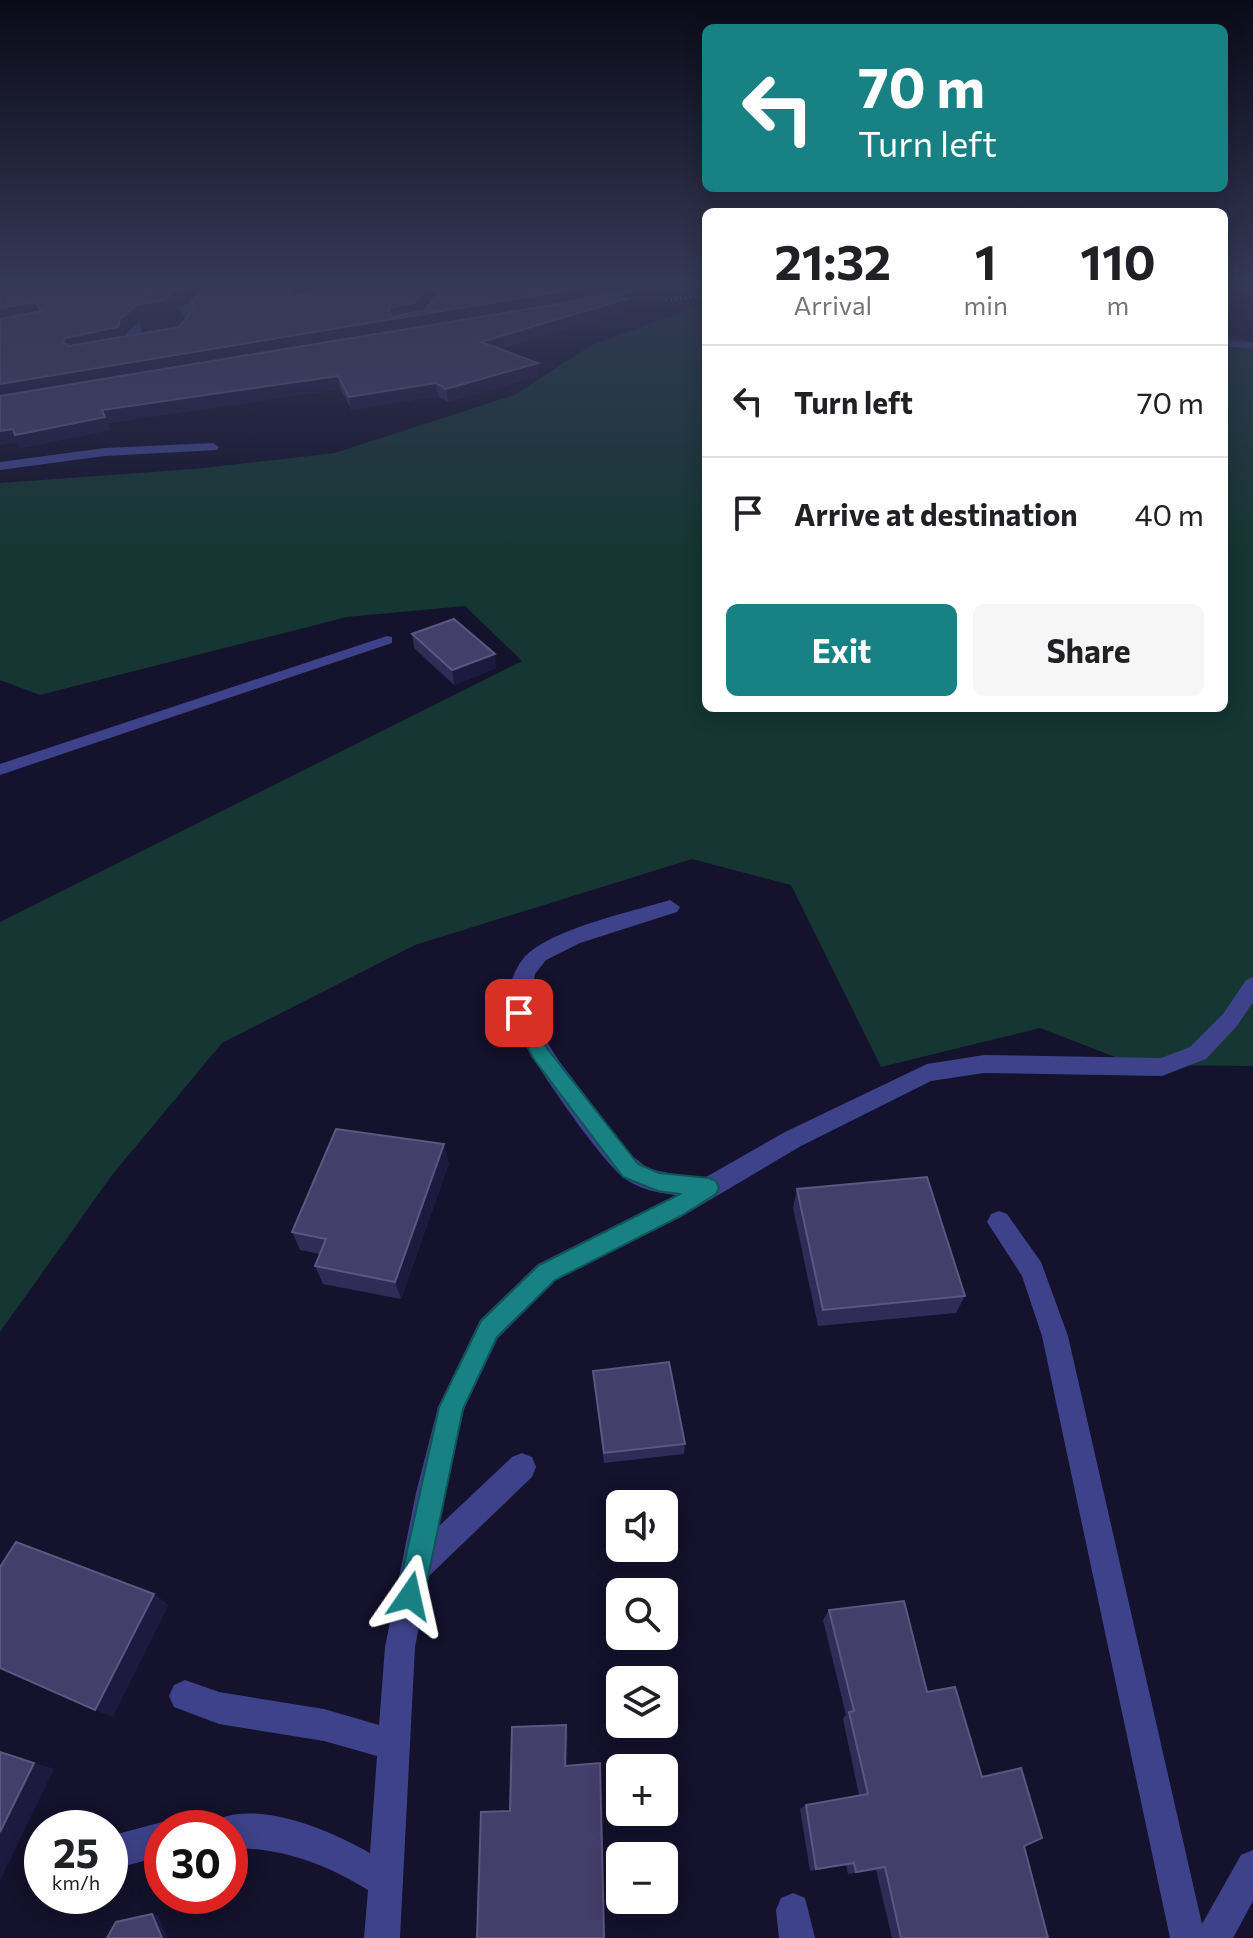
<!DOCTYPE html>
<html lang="en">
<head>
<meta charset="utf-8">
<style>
  body { margin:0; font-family:Commissioner,sans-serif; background:#f6f6f6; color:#202124; height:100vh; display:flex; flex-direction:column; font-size:30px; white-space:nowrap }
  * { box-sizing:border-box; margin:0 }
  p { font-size:26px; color:#757577 }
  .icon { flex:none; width:44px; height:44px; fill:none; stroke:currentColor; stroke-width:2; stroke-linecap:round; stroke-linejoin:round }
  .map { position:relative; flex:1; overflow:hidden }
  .side { position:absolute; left:702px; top:208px; width:526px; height:504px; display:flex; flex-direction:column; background:#fff; border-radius:12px; box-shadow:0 4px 20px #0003 }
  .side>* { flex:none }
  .top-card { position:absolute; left:702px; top:24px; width:526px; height:168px; border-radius:12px; box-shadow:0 4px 20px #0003; background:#178184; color:#fff; overflow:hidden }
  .tools { position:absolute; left:606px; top:1490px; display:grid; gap:16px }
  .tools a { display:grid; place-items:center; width:72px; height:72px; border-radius:12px; background:#fff; box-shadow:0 4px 20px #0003; font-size:40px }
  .speed { position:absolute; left:24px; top:1810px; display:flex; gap:16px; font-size:40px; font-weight:700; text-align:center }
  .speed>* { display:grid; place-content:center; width:104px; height:104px; border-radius:50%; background:#fff; box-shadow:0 4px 20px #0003; line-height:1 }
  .speed small { font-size:20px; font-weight:400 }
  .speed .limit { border:12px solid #d22; background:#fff; color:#111 }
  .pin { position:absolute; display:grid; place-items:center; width:68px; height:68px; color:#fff; margin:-34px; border-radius:16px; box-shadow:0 4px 12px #0006 }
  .me { position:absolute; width:88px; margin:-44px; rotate:11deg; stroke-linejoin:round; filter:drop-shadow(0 0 6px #0008) }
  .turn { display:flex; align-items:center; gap:28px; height:168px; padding:0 24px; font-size:36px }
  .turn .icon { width:104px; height:104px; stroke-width:2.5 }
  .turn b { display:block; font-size:56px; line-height:68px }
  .eta { display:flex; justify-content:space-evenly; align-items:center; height:136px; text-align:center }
  .eta b { font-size:48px; font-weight:700; line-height:56px }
  .action { display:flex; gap:16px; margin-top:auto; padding:16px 24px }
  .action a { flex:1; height:92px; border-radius:12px; background:#178184; color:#fff; font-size:32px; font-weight:700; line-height:92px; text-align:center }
  .action a+a { background:#f6f6f6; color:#202124 }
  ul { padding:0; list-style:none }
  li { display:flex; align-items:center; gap:24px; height:112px; padding:0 24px; border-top:2px solid #e0e0e0 }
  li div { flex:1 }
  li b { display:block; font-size:30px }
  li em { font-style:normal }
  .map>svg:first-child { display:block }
</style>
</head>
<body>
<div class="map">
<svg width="1253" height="1938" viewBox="0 0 1253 1938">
  <rect width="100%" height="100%" fill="#14122c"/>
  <!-- green -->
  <path fill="#153632" d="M706,303V708H1224V335L1253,343V1066L1136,1065L1040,1028L881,1067L791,885L692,859L415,945L222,1043L112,1175L0,1332V922L522,661L465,606L347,617L40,695L0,680V483L194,469L335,453L514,395L592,345Z"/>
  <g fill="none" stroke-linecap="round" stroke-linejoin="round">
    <!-- path -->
    <path stroke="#33bca9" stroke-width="3" stroke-dasharray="2 3" stroke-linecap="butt" d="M665,300L706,295"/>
    <!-- minor -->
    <g fill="#3e428a" fill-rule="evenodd">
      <path d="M214,285H224L201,306L190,311L196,318L182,336L136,345L124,340L126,333L151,312L195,302ZM169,313H181L186,318L175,332L134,338L157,316Z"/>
      <path d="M402,285L445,286L450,289L445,292L405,290L400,287Z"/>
      <path d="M637,285H651L595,305L587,303Z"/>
      <path d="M1224,340L1253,343V349L1224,346Z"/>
      <path d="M213,443L219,447L217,450L105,456L0,470V462L105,448Z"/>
      <path d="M387,636L392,637V643L0,775V764Z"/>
      <path d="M670,900L680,907L677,912L580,943L546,960L535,974L529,1005L533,1020L559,1061L631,1155L649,1169L679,1175L706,1177L785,1132L927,1064L984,1055L1161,1058L1190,1047L1223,1014L1246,980L1253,977V1002L1237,1026L1206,1059L1162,1076L984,1073L931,1081L801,1146L681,1217L556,1280L498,1338L464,1409L438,1527L512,1457L522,1453L532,1457L536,1467L532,1477L429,1576L415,1647L400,1938H364L368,1890C323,1863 283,1848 230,1848V1828H215L218,1819C262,1801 331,1831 370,1853L377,1756L324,1741L219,1724L174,1707L169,1696L174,1685L185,1680L219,1692L324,1709L379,1725L385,1647L416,1493L438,1407L480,1320L538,1264L676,1195C658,1193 638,1189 624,1178C599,1159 516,1040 509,1011C505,995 513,971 523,959C546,930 634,911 670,900Z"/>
      <path d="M999,1211L1007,1214L1041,1262L1068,1336L1202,1924L1241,1855L1253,1850V1901L1233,1938H1170L1042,1336L1022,1276L987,1222L991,1214Z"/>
      <path d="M162,1822L174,1828H162V1856L110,1870V1836Z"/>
      <path d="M793,1893L805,1898L815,1938H779L776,1910L781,1898Z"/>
    </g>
  </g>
  <!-- wall -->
  <g fill="#312b58" fill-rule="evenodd">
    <path d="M0,285L198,296L432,294L418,312L425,310L446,285H558L557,287L562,289L620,290L563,303L626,311L500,349L538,363L539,376L448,402L438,396L352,410L340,389L107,423L110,430L20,448L18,442L0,445ZM193,299L192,300L194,309L179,327L174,328L182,318L178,303ZM138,319L143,333L123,337L124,331Z"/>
    <path d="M1244,285H1253V291Z"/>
    <path d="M412,634L496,668L454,685L414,648Z"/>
    <path d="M449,1163L401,1299L323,1284L315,1266L320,1254L300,1250L292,1232Z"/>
    <path d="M797,1189L965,1296L956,1313L818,1326L793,1208Z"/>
    <path d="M593,1371L685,1444L684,1454L604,1463Z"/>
    <path d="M829,1610L927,1692L982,1777L1024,1846L1048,1938H892L876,1870L848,1874L846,1865L810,1871L800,1809L806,1805L859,1795L843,1719L846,1715L823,1620Z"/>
  </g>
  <!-- shaded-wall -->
  <g fill="#1e193f">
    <path d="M194,285H211L194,299L178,303L182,318L173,329L143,334L138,319L124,331L122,339L69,350L63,342L65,338L120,319L134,305L174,290Z"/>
    <path d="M301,285H342L289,301L287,289Z"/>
    <path d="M428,285H431L432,294L416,313L552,285H558L554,293L592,285H632L620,290L563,303L0,397V384L388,308Z"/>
    <path d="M636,285H665V290L636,296Z"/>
    <path d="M626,299V311L482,354L481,342Z"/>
    <path d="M35,302L40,314L0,320V308Z"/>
    <path d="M538,363L539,376L448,402L446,389Z"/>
    <path d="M338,376L340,389L107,423L110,430L20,448L15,435L102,410Z"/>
    <path d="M436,383L438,396L352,410L349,397Z"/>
    <path d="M13,429L18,442L0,445V431Z"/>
    <path d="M495,654L496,668L454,685L452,670Z"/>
    <path d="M444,1144L449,1163L401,1299L395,1282Z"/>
    <path d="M154,1594L169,1605L113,1717L95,1710Z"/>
    <path d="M566,1725L568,1732L567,1772L565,1766Z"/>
    <path d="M0,1751L54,1769L0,1881Z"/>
    <path d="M152,1914L158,1915L168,1938H162Z"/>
  </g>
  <!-- building -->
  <g fill="#443e6a" stroke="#5c5781" stroke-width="2">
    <path d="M0,285H194L191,288L175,291L174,290L161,288L150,290L134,305L135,307L120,319L118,327L65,338L63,342L69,346L179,327L195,308L192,300L212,285H301L287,289L295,296L341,285H428L415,302L388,308L392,317L425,310L446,285H552L562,289L565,285H592L563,291L0,384V319L41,311L35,302L0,308Z"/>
    <path d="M161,288L174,290L165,300L134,305L150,290Z"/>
    <path d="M610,293L626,299L481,342L538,363L446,389L436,383L349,397L338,376L102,410L105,417L15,435L13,429L0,431V396L564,303Z"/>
    <path d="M454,619L495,654L452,670L412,634Z"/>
    <path d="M336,1129L444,1144L395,1282L315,1266L326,1239L292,1232Z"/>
    <path d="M927,1177L965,1296L823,1310L797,1189Z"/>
    <path d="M669,1362L685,1444L604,1453L593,1371Z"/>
    <path d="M16,1542L154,1594L95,1710L0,1668V1567Z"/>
    <path d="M904,1601L927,1692L955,1687L982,1777L1021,1768L1042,1838L1024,1846L1048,1938H901L885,1867L856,1872L854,1863L816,1869L806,1805L868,1794L849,1712L854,1711L829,1610Z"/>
    <path d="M566,1725L565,1766L600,1763L604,1938H477L481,1812L510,1811L512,1727Z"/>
    <path d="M0,1752L34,1763L0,1832Z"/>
    <path d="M152,1914L162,1938H107L116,1922Z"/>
  </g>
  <!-- sky -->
  <linearGradient id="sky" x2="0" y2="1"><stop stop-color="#0b0a18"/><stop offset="0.51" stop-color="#343956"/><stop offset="1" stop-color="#343956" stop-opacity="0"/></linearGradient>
  <rect width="1253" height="556" fill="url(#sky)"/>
  <!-- route -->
  <path fill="#178184" stroke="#0f5456" stroke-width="2" d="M519,1005L526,1008L546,1047L638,1164L659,1173L709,1178L716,1181L719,1188L716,1194L681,1216L555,1280L497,1337L463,1409L424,1596L420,1605L410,1609L401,1605L397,1596L439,1407L481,1321L539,1265L680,1194L658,1191L623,1177L533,1058L510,1013Z"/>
</svg>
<div class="tools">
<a><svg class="icon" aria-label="sound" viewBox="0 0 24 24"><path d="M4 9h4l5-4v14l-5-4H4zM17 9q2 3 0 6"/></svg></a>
<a><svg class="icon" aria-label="search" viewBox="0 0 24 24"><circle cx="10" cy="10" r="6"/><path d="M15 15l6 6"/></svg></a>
<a><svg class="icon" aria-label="layers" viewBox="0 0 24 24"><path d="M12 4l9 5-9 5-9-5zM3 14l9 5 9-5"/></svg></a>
<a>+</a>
<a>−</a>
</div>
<div class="speed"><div>25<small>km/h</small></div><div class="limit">30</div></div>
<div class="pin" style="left:519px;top:1013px;background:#d93025"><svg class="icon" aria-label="arrive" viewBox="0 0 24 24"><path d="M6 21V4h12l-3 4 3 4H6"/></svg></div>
<svg class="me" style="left:410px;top:1596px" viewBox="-20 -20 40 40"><path d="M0-17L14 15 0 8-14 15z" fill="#178184" stroke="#fff" stroke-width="4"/></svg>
<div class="top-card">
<div class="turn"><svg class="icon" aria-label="left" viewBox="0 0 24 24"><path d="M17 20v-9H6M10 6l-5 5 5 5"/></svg><div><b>70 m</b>Turn left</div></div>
</div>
<section class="side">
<div class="eta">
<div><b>21:32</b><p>Arrival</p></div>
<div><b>1</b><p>min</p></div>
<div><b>110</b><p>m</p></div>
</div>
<ul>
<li><svg class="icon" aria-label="left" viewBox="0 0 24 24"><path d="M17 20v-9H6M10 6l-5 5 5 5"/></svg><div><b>Turn left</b></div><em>70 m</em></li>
<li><svg class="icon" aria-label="arrive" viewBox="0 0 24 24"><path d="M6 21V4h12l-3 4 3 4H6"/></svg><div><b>Arrive at destination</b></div><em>40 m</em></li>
</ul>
<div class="action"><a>Exit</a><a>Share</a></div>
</section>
</div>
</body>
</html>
